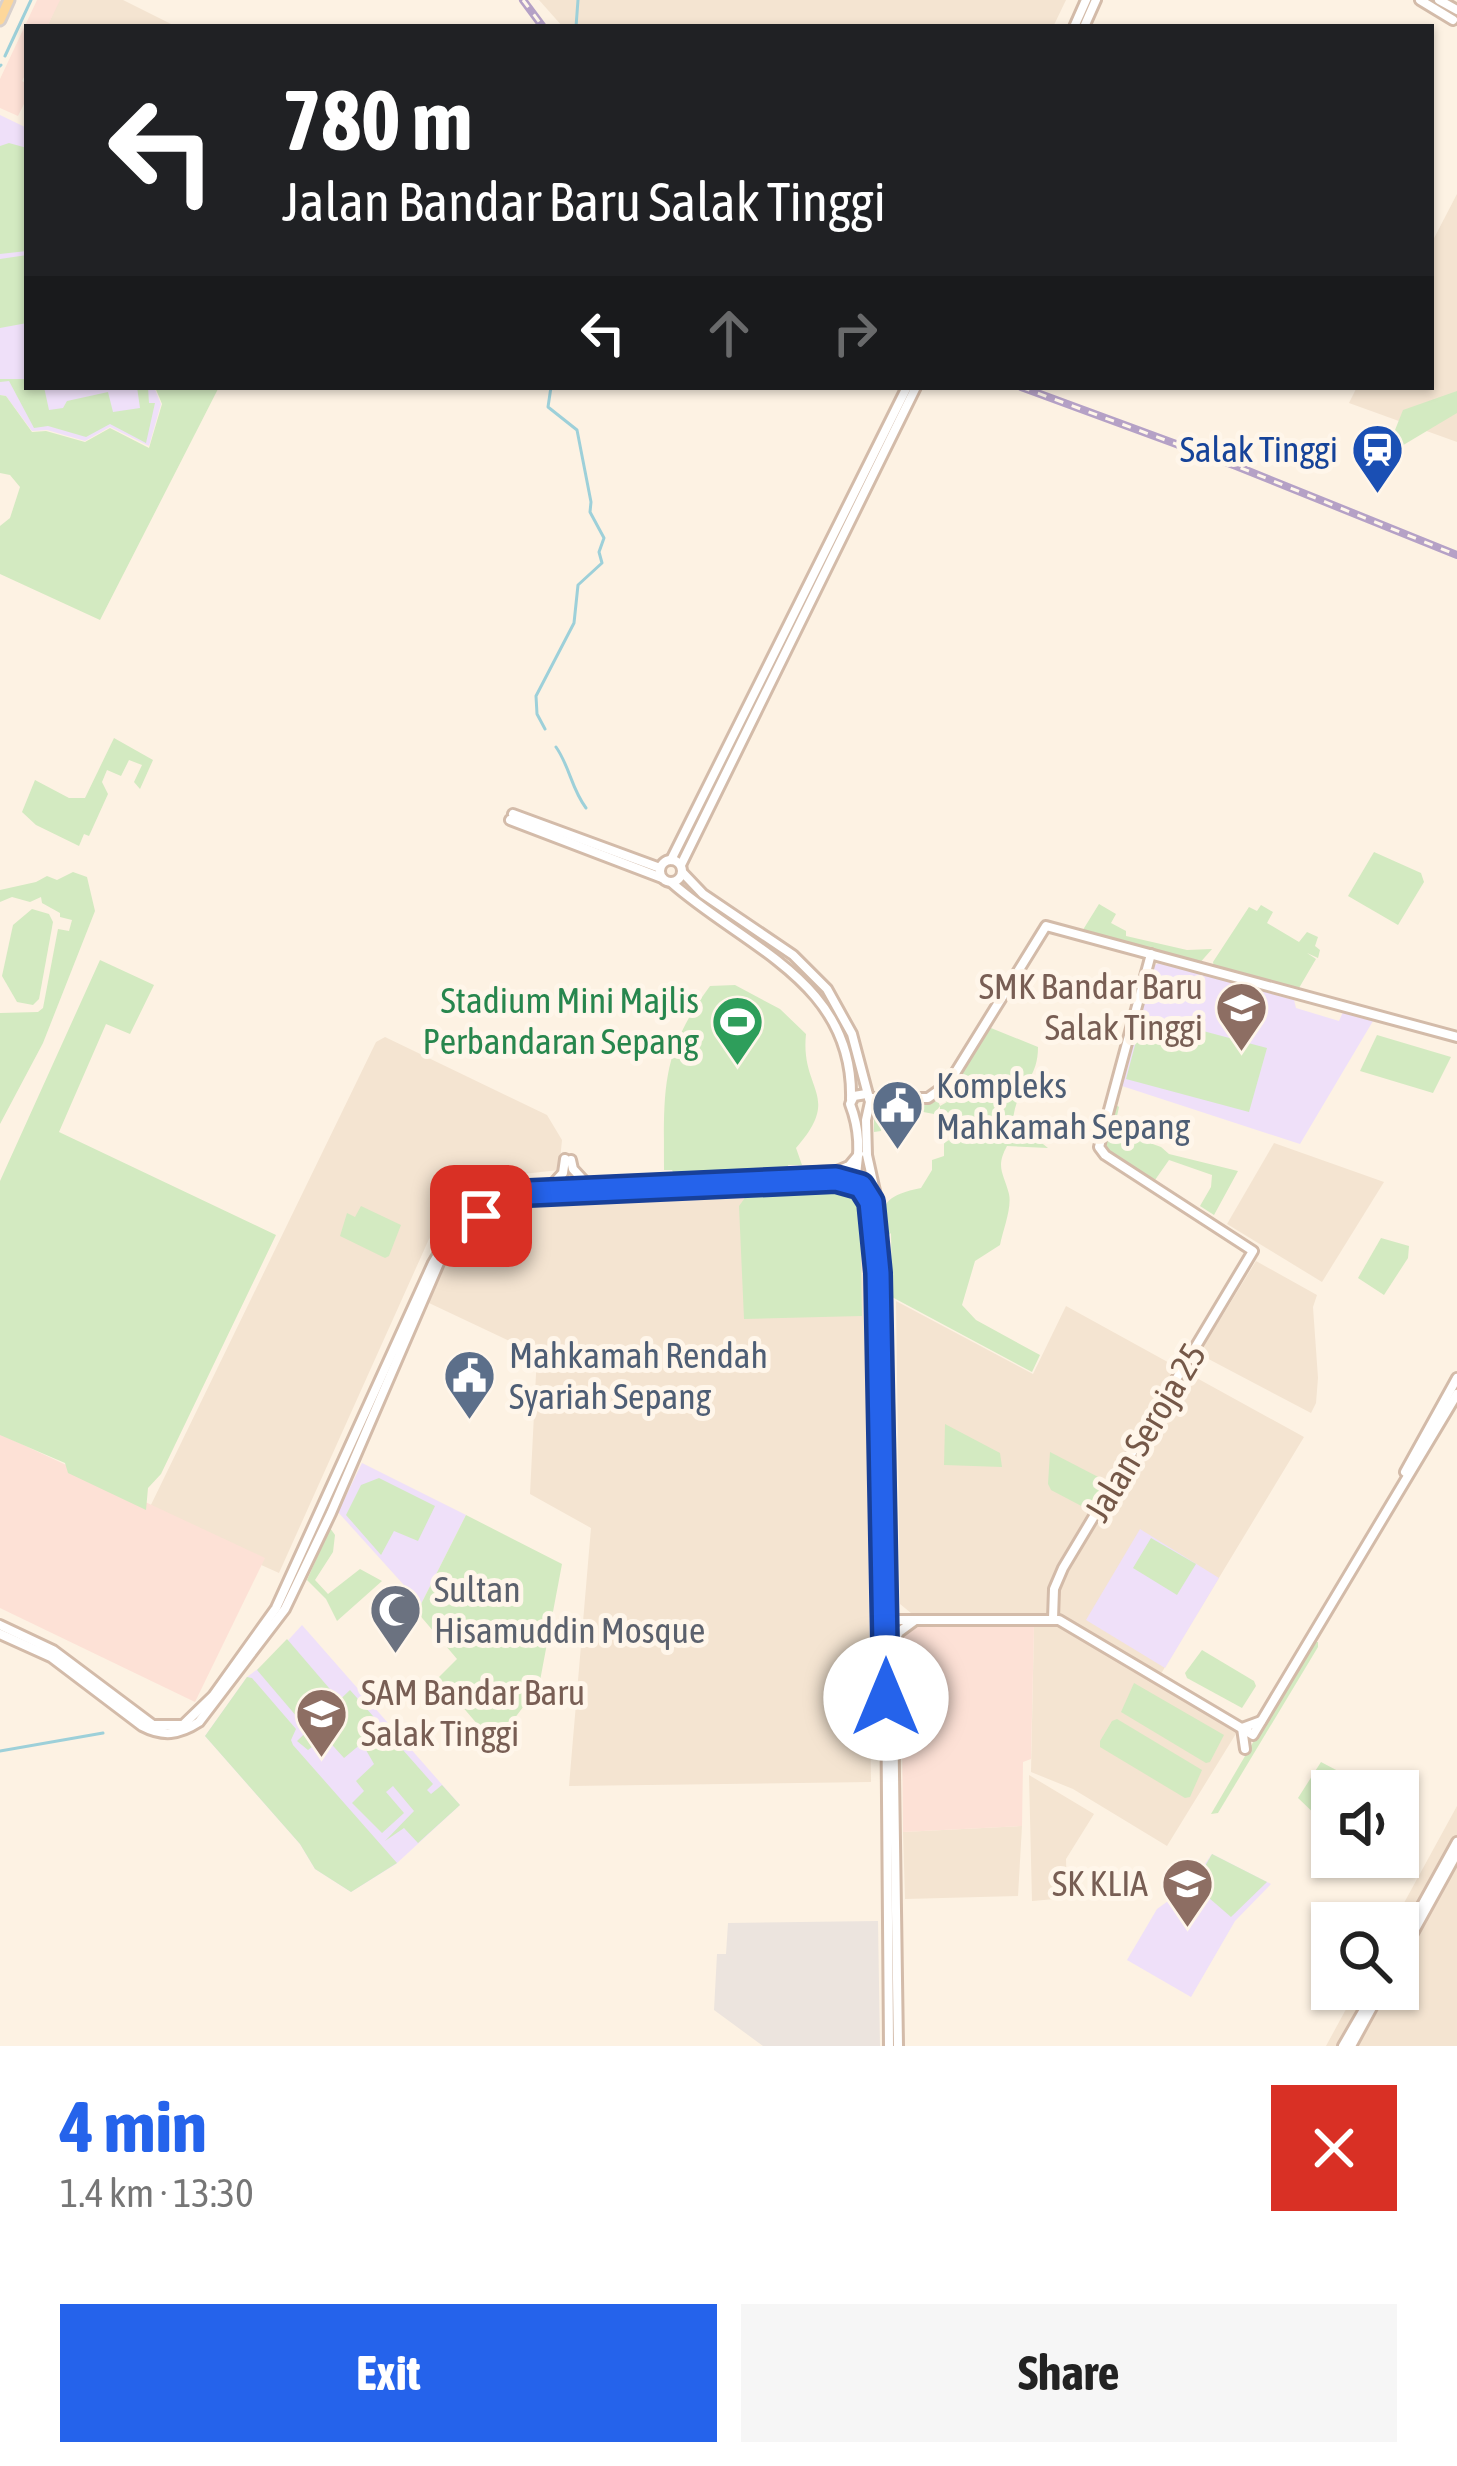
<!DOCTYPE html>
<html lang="en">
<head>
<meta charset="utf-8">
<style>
  body { margin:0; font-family:"Asap Condensed",sans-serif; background:#f6f6f6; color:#222; height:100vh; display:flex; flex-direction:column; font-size:45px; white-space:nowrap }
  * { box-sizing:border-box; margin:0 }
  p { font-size:39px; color:#767676 }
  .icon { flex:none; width:66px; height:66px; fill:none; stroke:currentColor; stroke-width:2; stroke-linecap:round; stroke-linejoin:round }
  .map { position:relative; height:2046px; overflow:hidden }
  .side { display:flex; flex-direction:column; background:#fff; flex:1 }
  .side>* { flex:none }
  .guide { position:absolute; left:24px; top:24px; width:1410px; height:366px; border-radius:0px; box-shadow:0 3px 9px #0004; background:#202124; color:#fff; overflow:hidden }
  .buttons { position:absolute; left:1311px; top:1770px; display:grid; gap:24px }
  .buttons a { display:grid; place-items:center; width:108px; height:108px; border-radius:0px; background:#fff; box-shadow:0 3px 9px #0004; font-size:60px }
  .pin { position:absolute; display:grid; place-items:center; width:102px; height:102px; color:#fff; margin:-51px; border-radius:24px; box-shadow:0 6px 18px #0006 }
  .me { position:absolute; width:132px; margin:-66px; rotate:0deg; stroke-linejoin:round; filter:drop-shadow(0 0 9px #0008) }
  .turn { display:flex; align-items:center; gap:42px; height:252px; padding:0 60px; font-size:54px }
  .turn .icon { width:156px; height:156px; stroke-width:2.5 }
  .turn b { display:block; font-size:84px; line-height:102px }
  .lanes { display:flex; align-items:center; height:114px; padding:0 60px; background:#0003; justify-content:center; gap:60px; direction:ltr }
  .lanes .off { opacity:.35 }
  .round { display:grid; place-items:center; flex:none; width:126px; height:126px; border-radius:0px; background:#f6f6f6 }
  .head { display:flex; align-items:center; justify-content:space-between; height:204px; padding:0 60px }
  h1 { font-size:72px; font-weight:700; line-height:90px; color:#2563eb }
  .button { display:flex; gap:24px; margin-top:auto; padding:24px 60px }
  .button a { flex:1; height:138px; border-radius:0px; background:#2563eb; color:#fff; font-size:48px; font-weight:700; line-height:138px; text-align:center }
  .button a+a { background:#f6f6f6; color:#222 }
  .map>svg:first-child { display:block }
</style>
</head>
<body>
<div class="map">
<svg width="1457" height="2046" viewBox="0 0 1457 2046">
  <rect width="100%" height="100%" fill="#fdf2e3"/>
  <!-- residential -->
  <g fill="#f4e4d1">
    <path d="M59,0H123L177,27H47Z"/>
    <path d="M539,0H1066L1053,27H563Z"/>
    <path d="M1457,194V442L1349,403L1357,387H1431V244Z"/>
    <path d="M385,1037L547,1115L562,1140L559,1170L523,1174L483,1190L429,1239L279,1573L147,1513L376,1042Z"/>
    <path d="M1274,1143L1384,1182L1322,1282L1227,1224Z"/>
    <path d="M839,1184L854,1192L864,1208L871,1782L569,1786L591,1528L530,1494L537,1354L429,1303L447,1260L491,1220L535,1207Z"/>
    <path d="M1256,1261L1317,1295L1313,1307L1318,1378L1316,1403L1311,1413L1199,1354Z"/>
    <path d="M896,1301L1033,1374L1066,1306L1304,1437L1156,1682L1237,1732L1167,1846L1073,1789L1031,1772L1034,1625H1057V1615L911,1613L900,1604Z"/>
    <path d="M1029,1775L1094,1814L1066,1859L1067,1898L1032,1901Z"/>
    <path d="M1457,1806V2046H1326L1357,1989H1398V1923H1393Z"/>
    <path d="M1022,1826L1018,1896L905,1899L903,1832Z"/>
  </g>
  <!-- commercial -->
  <g fill="#fde1d6">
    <path d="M37,0H60L47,27H27V71L22,81L27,84V98L18,116L0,108V79Z"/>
    <path d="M0,1434L265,1558L195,1702L0,1608Z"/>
    <path d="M1034,1625L1031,1759L1023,1762L1022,1826L903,1832L901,1637L913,1626Z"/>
  </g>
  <!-- industrial -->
  <path fill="#ece4de" d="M878,1921L880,2046H763L714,2010L717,1954H726L728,1923Z"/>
  <!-- education -->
  <g fill="#efe0f9">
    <path d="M0,115L27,128V387H154L161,404L149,446L110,427L85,441L47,430L32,431L6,396L0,395Z"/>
    <path d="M1160,962L1294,1000L1296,1008L1339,1021L1343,1012L1373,1021L1300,1144L1122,1086L1152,967Z"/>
    <path d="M362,1463L466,1515L421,1604L338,1512Z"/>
    <path d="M1140,1529L1219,1578L1165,1668L1086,1620Z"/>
    <path d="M302,1625L460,1805L396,1864L351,1892L315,1869L300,1844L205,1736L247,1677L272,1658Z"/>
    <path d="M1212,1854L1271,1884L1235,1921L1191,1997L1127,1960L1157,1909L1189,1886Z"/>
  </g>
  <!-- green -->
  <g fill="#d3eac1">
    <path d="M9,143L27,148V251L0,254V146Z"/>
    <path d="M27,255V323L0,328V259Z"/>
    <path d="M0,379H27V387H44L49,410L63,408L67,401L108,392L113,412L140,408L137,387H148L149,403H155L146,443L110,424L86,437L48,426L34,428L9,381L0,382Z"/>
    <path d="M155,387H219L100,620L0,574V526L10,518L20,487L10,475L0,473V395L6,396L32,432L46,431L85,442L110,428L149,448L162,404Z"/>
    <path d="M1457,391V413L1400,447L1390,469L1381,465L1403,410Z"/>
    <path d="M114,738L153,760L140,789L134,782L142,765L129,760L121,776L107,770L102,782L108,794L89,836L84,834L79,846L36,825L22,812L35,780L69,798H85Z"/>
    <path d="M1374,852L1421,873L1424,882L1398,925L1348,896Z"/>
    <path d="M73,872L87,877L95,911L43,1043L0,1124V1013L38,1012L43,1008L58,929L69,931L72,920L60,917V913L42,903L41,897L30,902L12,897L0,902V890L36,882L47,876L57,880Z"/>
    <path d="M1099,904L1116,914L1111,923L1126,931V936L1187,950L1212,949L1198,965L1081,933Z"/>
    <path d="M1261,905L1273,912L1267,923L1299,942L1307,932L1318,937L1315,946L1320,950L1318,958L1307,953L1316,959L1299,988L1214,968L1213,962L1249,907L1257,911Z"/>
    <path d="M32,909L49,914L53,922L39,999L33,1005L17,1002L2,976L13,925Z"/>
    <path d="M100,960L154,985L130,1034L106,1024L59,1132L276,1235L161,1474L148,1488L146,1510L68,1473L65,1463L0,1435V1181Z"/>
    <path d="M735,985L780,1009L806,1034C800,1091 843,1095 796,1148L802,1165H788L789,1171L675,1175L672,1170H664C664,1090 660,1053 710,986Z"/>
    <path d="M1143,1015L1267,1048L1249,1112L1126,1079Z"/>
    <path d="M986,1026L1038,1047C1038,1082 1017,1083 1013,1120L1048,1148L1007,1146C995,1168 1004,1173 1009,1194C1012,1208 1003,1230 1000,1245L975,1261L962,1305L976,1320L1040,1355L1032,1372L892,1297L891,1233L882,1241C880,1204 883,1196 921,1188L932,1170V1160L944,1156V1143L956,1136L955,1118L950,1113L940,1112V1106L934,1114L918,1111L884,1113L881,1131L874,1132V1112L938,1101L940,1106L947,1102L942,1096Z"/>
    <path d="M1377,1035L1451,1057L1433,1093L1360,1071Z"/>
    <path d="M1115,1104L1119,1107L1114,1130L1161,1147L1169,1154L1238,1171L1214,1215L1200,1206L1211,1187L1212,1175L1169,1160L1155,1180L1106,1151L1104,1144Z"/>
    <path d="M846,1192L860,1207L862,1316L744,1319L739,1206L747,1195Z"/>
    <path d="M361,1206L401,1225L389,1256L385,1258L340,1236L347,1213L355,1217Z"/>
    <path d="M1381,1238L1409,1246L1408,1258L1384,1295L1358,1278Z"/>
    <path d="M945,1424L1000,1453L1002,1467L944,1465Z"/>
    <path d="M1050,1452L1106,1481L1089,1510L1051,1490L1048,1484Z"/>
    <path d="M379,1478L435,1506L418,1541L394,1531L381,1555L346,1515L361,1485Z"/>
    <path d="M466,1515L562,1564L539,1686L514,1719L490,1739L438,1678L457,1659L417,1612Z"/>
    <path d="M330,1528L335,1535L333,1552L315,1580L328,1594L360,1569L382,1581L337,1621L326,1599L307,1580Z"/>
    <path d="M1151,1538L1196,1564L1177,1595L1133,1568Z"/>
    <path d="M287,1639L335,1695L303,1724L257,1670Z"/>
    <path d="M1312,1642H1318V1647L1218,1813L1211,1814Z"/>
    <path d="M1202,1650L1254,1681L1256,1686L1242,1708L1187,1678L1185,1673Z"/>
    <path d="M247,1677L252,1678L296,1729L291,1740L293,1745L397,1863L351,1892L315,1869L300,1844L205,1736Z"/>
    <path d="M1134,1683L1224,1735L1210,1762L1206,1763L1121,1712Z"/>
    <path d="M350,1690L433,1784L427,1790L431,1794L442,1785L460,1805L418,1843L404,1828L385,1841L414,1811L393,1786L386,1792L404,1813L382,1833L352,1803L364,1791L356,1781L374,1764L362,1743L344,1758L325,1737L308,1750L297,1741Z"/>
    <path d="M1117,1719L1202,1770L1190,1797L1185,1798L1100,1747V1741L1112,1721Z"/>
    <path d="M1321,1762L1376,1791H1332V1840L1314,1830L1320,1819L1298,1798Z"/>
    <path d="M1212,1854L1267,1882L1231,1917L1194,1885Z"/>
  </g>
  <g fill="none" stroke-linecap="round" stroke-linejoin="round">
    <!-- stream -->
    <g stroke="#9dd0d9" stroke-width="3">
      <path d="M576,27L578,0"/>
      <path d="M5,56L31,0"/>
      <path d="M0,66L1,65"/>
      <path d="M545,729L537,714L536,696L574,623L578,585L602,563L599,552L604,538L590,512L591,502L577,430L548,407L551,387"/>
      <path d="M556,747C570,767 571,788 586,808"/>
      <path d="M0,1751L103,1733"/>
    </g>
    <defs>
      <g id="secondary">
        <path d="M1420,0L1453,20"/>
        <path d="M1439,0L1457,10"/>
        <path d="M1074,27L1086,0"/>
        <path d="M1084,27L1096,0"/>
        <path d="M513,814L660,868"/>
        <path d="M510,820L662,878"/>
        <circle cx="671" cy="871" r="11"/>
        <path d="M671,860L907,387"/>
        <path d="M681,865L916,387"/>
        <path d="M683,873L703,894L793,955L827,989L852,1034L870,1102L866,1120L867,1155L877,1200L884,1267L889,1435L898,2046"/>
        <path d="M672,883C746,948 854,982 851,1099"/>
        <path d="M869,1098H928L949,1083L1046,926L1457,1037"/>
        <path d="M571,1160L573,1169L585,1182"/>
        <path d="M553,1184L563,1173L565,1159"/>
        <path d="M860,1185L855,1179C860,1152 860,1130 850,1104L854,1096L866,1094"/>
        <path d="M861,1186C889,1222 883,1502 884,1565"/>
        <path d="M1405,1472L1457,1378"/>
        <path d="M1053,1619L1054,1589L1063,1568L1253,1251L1105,1155L1099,1147L1151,954"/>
        <path d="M886,1620H1059L1253,1735L1457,1394"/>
        <path d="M0,1625L53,1650L153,1725H183L213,1696L276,1608L433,1263C454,1224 488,1201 529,1186L837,1171L849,1166L859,1154"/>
        <path d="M0,1634L51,1657L142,1726C163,1737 179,1735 199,1722L285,1609L331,1513L442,1256L481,1215L529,1193L836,1179L857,1183"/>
        <path d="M892,1645L899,1632L914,1621"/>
        <path d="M886,1676L889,2046"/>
        <path d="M1245,1749L1242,1728L1261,1721"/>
        <path d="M1398,1949L1457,1842"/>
        <path d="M1398,1960L1457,1853"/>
        <path d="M1343,2046L1376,1989"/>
        <path d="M1351,2046L1382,1989"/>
      </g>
      <path id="primary" d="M0,20L9,0"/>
    </defs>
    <!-- secondary casing -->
    <use href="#secondary" stroke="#d3bba9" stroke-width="14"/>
    <!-- primary casing -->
    <use href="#primary" stroke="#d8d0cc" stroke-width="15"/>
    <!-- secondary -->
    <use href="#secondary" stroke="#fff" stroke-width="8"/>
    <!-- primary -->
    <use href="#primary" stroke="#fdd79a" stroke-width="9"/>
    <defs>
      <g id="rail">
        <path d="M523,0L543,27"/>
        <path d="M1021,387L1236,466L1457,555"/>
      </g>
    </defs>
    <!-- rail casing -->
    <use href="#rail" stroke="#b5a1c6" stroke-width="8"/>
    <!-- rail -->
    <use href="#rail" stroke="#fff6ea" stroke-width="3" stroke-dasharray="9" stroke-linecap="butt"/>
  </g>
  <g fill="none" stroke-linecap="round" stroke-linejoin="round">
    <defs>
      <path id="route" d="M481,1216L529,1193L836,1179L861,1186L871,1202L878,1273L886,1698"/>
    </defs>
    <!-- route casing -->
    <use href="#route" stroke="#184099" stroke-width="30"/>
    <!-- route -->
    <use href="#route" stroke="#2563eb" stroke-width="21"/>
  </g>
  <!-- icons -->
  <defs>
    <symbol id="station-pin" viewBox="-11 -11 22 30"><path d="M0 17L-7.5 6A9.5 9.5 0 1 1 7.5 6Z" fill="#1a4fb4" stroke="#fff6ea"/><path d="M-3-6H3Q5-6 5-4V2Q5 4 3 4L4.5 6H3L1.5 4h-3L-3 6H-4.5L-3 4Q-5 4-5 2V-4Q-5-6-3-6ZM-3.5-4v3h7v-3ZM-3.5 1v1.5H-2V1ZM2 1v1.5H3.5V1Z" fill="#fff"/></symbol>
    <symbol id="school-pin" viewBox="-11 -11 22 30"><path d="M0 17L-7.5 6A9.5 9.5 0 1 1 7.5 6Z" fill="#8d6e63" stroke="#fff6ea"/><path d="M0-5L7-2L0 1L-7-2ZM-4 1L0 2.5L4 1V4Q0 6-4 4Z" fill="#fff"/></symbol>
    <symbol id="stadium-pin" viewBox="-11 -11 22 30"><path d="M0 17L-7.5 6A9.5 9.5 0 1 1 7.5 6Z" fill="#2e9e5b" stroke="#fff6ea"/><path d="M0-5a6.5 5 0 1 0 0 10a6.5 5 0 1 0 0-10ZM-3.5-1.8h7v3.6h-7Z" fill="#fff"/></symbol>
    <symbol id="civic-pin" viewBox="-11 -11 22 30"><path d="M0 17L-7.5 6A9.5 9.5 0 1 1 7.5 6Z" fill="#5c6f8a" stroke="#fff6ea"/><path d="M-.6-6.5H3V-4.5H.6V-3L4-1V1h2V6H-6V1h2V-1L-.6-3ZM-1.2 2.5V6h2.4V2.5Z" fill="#fff"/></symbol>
    <symbol id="mosque-pin" viewBox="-11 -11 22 30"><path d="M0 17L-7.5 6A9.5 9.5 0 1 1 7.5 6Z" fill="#6b7280" stroke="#fff6ea"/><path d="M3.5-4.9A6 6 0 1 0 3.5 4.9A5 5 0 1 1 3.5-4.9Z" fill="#fff"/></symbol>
  </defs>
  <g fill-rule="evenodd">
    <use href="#station-pin" x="1348" y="420" width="59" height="81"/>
    <use href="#school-pin" x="1212" y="978" width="59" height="81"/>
    <use href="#stadium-pin" x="708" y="992" width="59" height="81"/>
    <use href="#civic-pin" x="868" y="1076" width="59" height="81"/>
    <use href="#civic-pin" x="440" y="1346" width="59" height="81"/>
    <use href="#mosque-pin" x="366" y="1580" width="59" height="81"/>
    <use href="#school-pin" x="292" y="1684" width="59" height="81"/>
    <use href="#school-pin" x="1158" y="1854" width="59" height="81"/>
  </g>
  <g text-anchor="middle" stroke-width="10" stroke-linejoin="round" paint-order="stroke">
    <!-- transit labels -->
    <g font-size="36" fill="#164399" stroke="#fff6ea" text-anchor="end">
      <text x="1338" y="462">Salak Tinggi</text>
    </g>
    <!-- education labels -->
    <g font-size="36" fill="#785e54" stroke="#fff6ea" text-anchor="end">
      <text x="1203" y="999">SMK Bandar Baru<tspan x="1203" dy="41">Salak Tinggi</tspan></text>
      <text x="361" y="1705" text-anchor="start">SAM Bandar Baru<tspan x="361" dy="41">Salak Tinggi</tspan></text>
      <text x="1148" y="1896">SK KLIA</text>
    </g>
    <!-- leisure labels -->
    <g font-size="36" fill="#27864d" stroke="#fff6ea" text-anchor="end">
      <text x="699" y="1013">Stadium Mini Majlis<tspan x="699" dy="41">Perbandaran Sepang</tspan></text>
    </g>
    <!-- service labels -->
    <g font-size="36" fill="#4e5e75" stroke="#fff6ea" text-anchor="start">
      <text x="936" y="1098">Kompleks<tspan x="936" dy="41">Mahkamah Sepang</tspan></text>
      <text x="509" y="1368">Mahkamah Rendah<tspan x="509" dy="41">Syariah Sepang</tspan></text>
    </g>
    <!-- street labels -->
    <g font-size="36" fill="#755848" stroke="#fff6ea">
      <text transform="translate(1145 1432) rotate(-59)" y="13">Jalan Seroja 25</text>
    </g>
    <!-- worship labels -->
    <g font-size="36" fill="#5b616d" stroke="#fff6ea" text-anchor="start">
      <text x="434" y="1602">Sultan<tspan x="434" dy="41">Hisamuddin Mosque</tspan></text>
    </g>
  </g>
</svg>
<div class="buttons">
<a><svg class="icon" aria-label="sound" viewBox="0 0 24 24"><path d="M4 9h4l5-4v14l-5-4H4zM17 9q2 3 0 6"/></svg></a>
<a><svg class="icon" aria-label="search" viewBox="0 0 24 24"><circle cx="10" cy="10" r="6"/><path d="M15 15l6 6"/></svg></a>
</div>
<div class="pin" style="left:481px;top:1216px;background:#d93025"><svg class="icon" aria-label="arrive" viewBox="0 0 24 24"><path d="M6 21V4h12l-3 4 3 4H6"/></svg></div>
<svg class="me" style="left:886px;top:1698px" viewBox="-20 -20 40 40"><circle r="19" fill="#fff"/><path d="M0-13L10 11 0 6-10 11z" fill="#2563eb"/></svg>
<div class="guide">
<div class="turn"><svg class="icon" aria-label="left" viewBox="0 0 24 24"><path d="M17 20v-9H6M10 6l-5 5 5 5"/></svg><div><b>780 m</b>Jalan Bandar Baru Salak Tinggi</div></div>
<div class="lanes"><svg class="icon" aria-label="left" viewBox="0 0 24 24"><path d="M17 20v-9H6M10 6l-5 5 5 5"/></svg><svg class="icon off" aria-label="ahead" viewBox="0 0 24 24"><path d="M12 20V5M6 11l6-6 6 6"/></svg><svg class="icon off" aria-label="right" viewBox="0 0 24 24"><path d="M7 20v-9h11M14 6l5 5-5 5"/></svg></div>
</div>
</div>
<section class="side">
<div class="head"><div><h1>4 min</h1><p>1.4 km · 13:30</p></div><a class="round" style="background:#d93025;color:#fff"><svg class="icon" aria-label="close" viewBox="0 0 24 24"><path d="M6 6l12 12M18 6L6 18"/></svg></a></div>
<div class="button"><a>Exit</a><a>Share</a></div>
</section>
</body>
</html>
